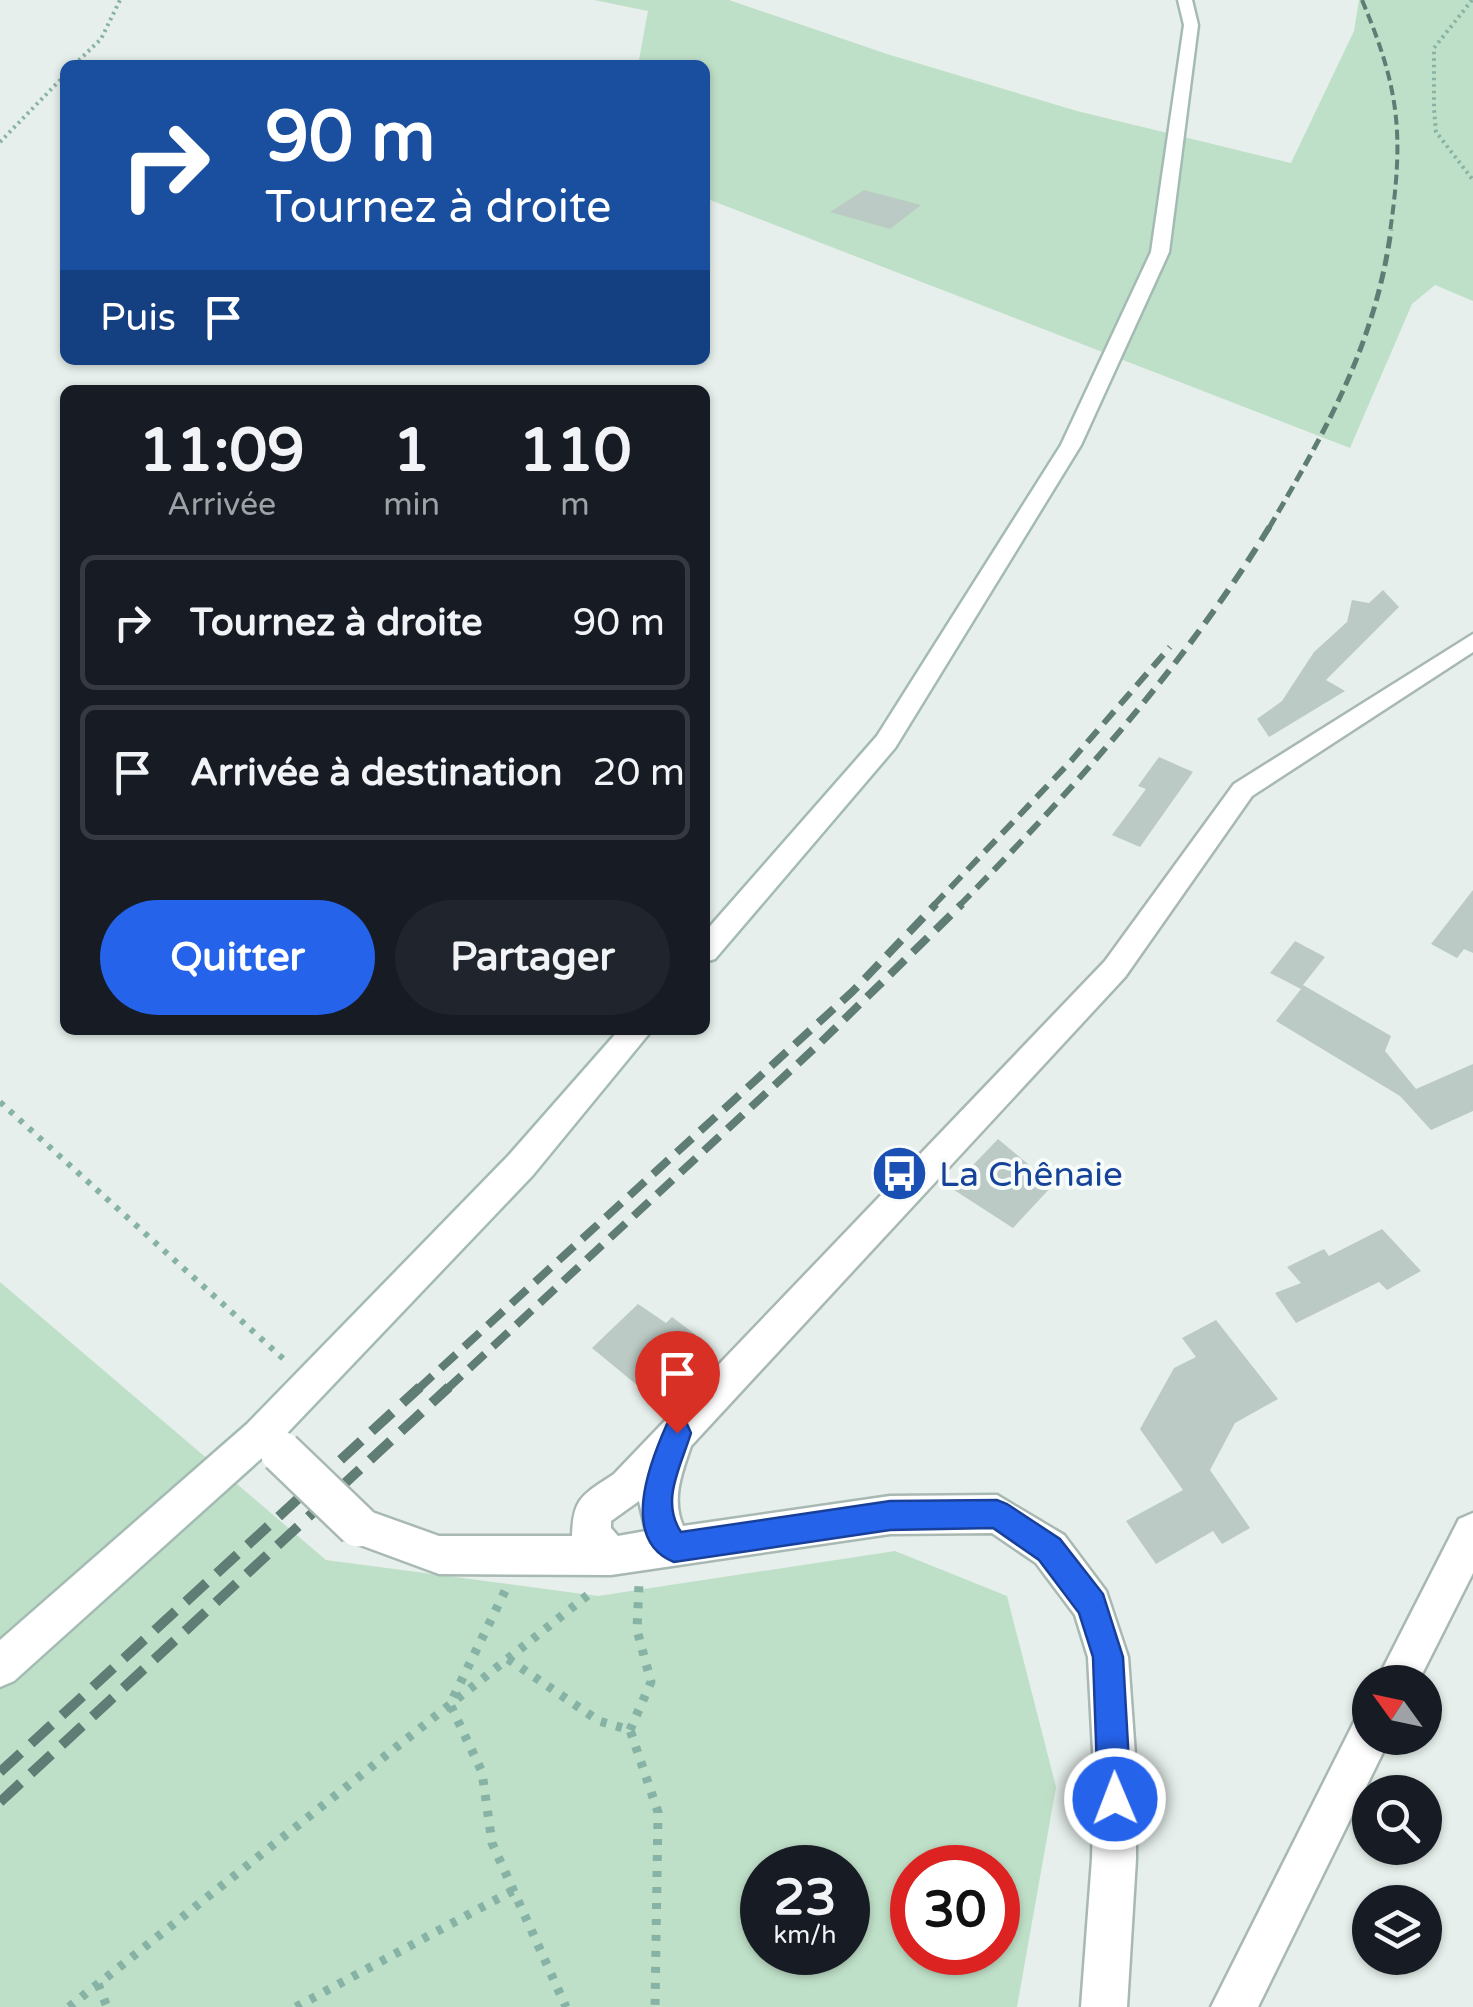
<!DOCTYPE html>
<html lang="fr">
<head>
<meta charset="utf-8">
<style>
  body { margin:0; font-family:"Varela Round",sans-serif; background:#20242c; color:#f1f3f6; height:100vh; display:flex; flex-direction:column; font-size:38px; white-space:nowrap }
  * { box-sizing:border-box; margin:0 }
  p { font-size:32px; color:#9ea1a6 }
  .icon { flex:none; width:55px; height:55px; fill:none; stroke:currentColor; stroke-width:2; stroke-linecap:round; stroke-linejoin:round }
  .map { position:relative; flex:1; overflow:hidden }
  .sheet { position:absolute; left:60px; top:385px; width:650px; height:650px; display:flex; flex-direction:column; background:#171b24; border-radius:15px; box-shadow:0 2px 8px #0004 }
  .sheet>* { flex:none }
  .hud { position:absolute; left:60px; top:60px; width:650px; height:305px; border-radius:15px; box-shadow:0 2px 8px #0004; background:#1a4fa0; color:#fff; overflow:hidden }
  .needle { width:65px; rotate:303deg }
  .tools { position:absolute; left:1352px; top:1665px; display:grid; gap:20px }
  .tools a { display:grid; place-items:center; width:90px; height:90px; border-radius:50%; background:#171b24; box-shadow:0 2px 8px #0004; font-size:50px }
  .speed { position:absolute; left:740px; top:1845px; display:flex; gap:20px; font-size:50px; font-weight:700; text-align:center }
  .speed>* { display:grid; place-content:center; width:130px; height:130px; border-radius:50%; background:#171b24; box-shadow:0 2px 8px #0004; line-height:1 }
  .speed small { font-size:25px; font-weight:400 }
  .speed .limit { border:15px solid #d22; background:#fff; color:#111 }
  .pin { position:absolute; display:grid; place-items:center; width:85px; height:85px; color:#fff; margin:-102px -42px; border-radius:50% 50% 50% 0; rotate:-45deg; box-shadow:0 0 10px #0007 }
  .pin .icon { rotate:45deg }
  .me { position:absolute; width:110px; margin:-55px; rotate:359deg; stroke-linejoin:round; filter:drop-shadow(0 0 8px #0008) }
  .turn { display:flex; align-items:center; gap:35px; height:210px; padding:0 40px; font-size:45px }
  .turn .icon { width:130px; height:130px; stroke-width:2.5 }
  .turn b { display:block; font-size:70px; line-height:85px }
  .then { display:flex; align-items:center; height:95px; padding:0 40px; background:#0003; gap:20px; font-size:38px }
  .eta { display:flex; justify-content:space-evenly; align-items:center; height:170px; text-align:center }
  .eta b { font-size:60px; font-weight:800; line-height:70px }
  .primary-button { display:flex; gap:20px; margin-top:auto; padding:20px 40px }
  .primary-button a { flex:1; height:115px; border-radius:60px; background:#2563eb; color:#fff; font-size:40px; font-weight:800; line-height:115px; text-align:center }
  .primary-button a+a { background:#20242c; color:#f1f3f6 }
  ul { padding:0; list-style:none }
  li { display:flex; align-items:center; gap:30px; height:135px; margin:0 20px 15px; padding:0 20px; border:5px solid #363941; border-radius:15px }
  li div { flex:1 }
  li b { display:block; font-size:38px }
  li em { font-style:normal }
  .map>svg:first-child { display:block }
</style>
</head>
<body>
<div class="map">
<svg width="1473" height="2007" viewBox="0 0 1473 2007">
  <rect width="100%" height="100%" fill="#e6efeb"/>
  <!-- green -->
  <g fill="#bfe0c8" fill-rule="evenodd">
    <path d="M594,0H729L887,54L1077,111L1291,163L1354,31L1359,0H1473V301L1435,285L1412,304L1350,448L705,198V65H638L648,11Z"/>
    <path d="M0,1282L326,1560L598,1596L895,1551L1007,1596L1056,1787L1017,2007H0ZM762,1868H848V1952H762ZM912,1868H998V1952H912Z"/>
  </g>
  <!-- building -->
  <g fill="#bbcac4">
    <path d="M864,190L921,205L890,229L830,212Z"/>
    <path d="M1383,590L1399,607L1326,680L1345,691L1269,737L1257,719L1282,701L1314,652L1347,622L1352,600L1369,603Z"/>
    <path d="M1159,757L1193,772L1140,847L1112,835L1146,789L1138,786Z"/>
    <path d="M1473,890V953L1464,949L1457,958L1431,944Z"/>
    <path d="M1295,941L1325,957L1303,985L1391,1036L1385,1051L1416,1089L1473,1064V1111L1431,1130L1400,1096L1276,1021L1301,989L1270,973Z"/>
    <path d="M998,1139L1053,1185L1013,1228L951,1188Z"/>
    <path d="M1382,1229L1421,1271L1387,1290L1379,1282L1296,1323L1275,1293L1301,1283L1287,1267L1324,1249L1329,1256Z"/>
    <path d="M638,1304L666,1323L672,1317L696,1335L643,1390L592,1348Z"/>
    <path d="M1216,1320L1278,1399L1235,1423L1210,1470L1250,1528L1222,1544L1213,1531L1156,1564L1126,1521L1183,1490L1140,1429L1174,1368L1196,1357L1182,1338Z"/>
  </g>
  <g fill="none" stroke-linecap="round" stroke-linejoin="round">
    <defs>
      <g id="street">
        <path d="M1473,634V652L1252,796L1125,977L691,1446C682,1472 671,1499 683,1526L890,1496L997,1495L1064,1535L1106,1591L1128,1657L1136,1769V1859L1127,2007H1081L1092,1859L1094,1769L1088,1657L1075,1615L1036,1563L992,1533L890,1534L611,1575L439,1574L344,1539L339,1526L344,1513L358,1507L439,1536H572C573,1497 583,1495 614,1474L1105,961L1234,784ZM639,1501L646,1531L618,1536L611,1528V1521Z"/>
        <path d="M1473,1513V1573L1418,1682H1376L1459,1519Z"/>
        <path d="M1370,1714V1738H1390L1258,2007H1211L1355,1720Z"/>
      </g>
      <g id="secondary">
        <path d="M1178,0H1192L1198,25L1169,252L1081,445L895,748L715,959L705,962V932L877,736L1061,445L1151,252L1184,25Z"/>
        <path d="M619,1030H652L533,1175L273,1448L14,1681L0,1687V1640L247,1424L509,1155Z"/>
      </g>
    </defs>
    <!-- street casing -->
    <use href="#street" stroke="#a8b8b2" stroke-width="5"/>
    <!-- secondary casing -->
    <use href="#secondary" stroke="#a4bbb3" stroke-width="5"/>
    <!-- path-far2 -->
    <g stroke="#86b3a5" stroke-width="4" stroke-dasharray="2.5 4" stroke-linecap="butt">
      <path d="M1472,0L1434,48V109L1436,132L1473,180"/>
      <path d="M74,65L101,39L120,0"/>
      <path d="M0,142L65,75"/>
    </g>
    <!-- path-far1 -->
    <path stroke="#86b3a5" stroke-width="6" stroke-dasharray="5 8" stroke-linecap="butt" d="M0,1102L288,1363"/>
    <!-- path -->
    <g stroke="#86b3a5" stroke-width="9" stroke-dasharray="6 10" stroke-linecap="butt">
      <path d="M505,1591L450,1704L482,1772L492,1843L566,2007"/>
      <path d="M508,1659L599,1721L630,1730L658,1812L655,2007"/>
      <path d="M630,1730L651,1682L637,1630L639,1584"/>
      <path d="M98,1984L107,2007"/>
      <path d="M69,2007L593,1591"/>
      <path d="M296,2007L514,1890"/>
    </g>
    <!-- street -->
    <use href="#street" fill="#fff" fill-rule="evenodd"/>
    <!-- secondary -->
    <use href="#secondary" fill="#fff" fill-rule="evenodd"/>
    <!-- rail-far4 -->
    <path stroke="#5f7d75" stroke-width="4" stroke-dasharray="10 5" stroke-linecap="butt" d="M1362,0C1400,90 1404,135 1390,232"/>
    <!-- rail-far3 -->
    <path stroke="#5f7d75" stroke-width="5" stroke-dasharray="12 6" stroke-linecap="butt" d="M1269,528C1326,430 1375,345 1391,230"/>
    <!-- rail-far2 -->
    <g stroke="#5f7d75" stroke-width="6" stroke-dasharray="16 9" stroke-linecap="butt">
      <path d="M933,906L1071,761L1170,647"/>
      <path d="M959,906C1073,790 1185,665 1270,526"/>
    </g>
    <!-- rail-far1 -->
    <g stroke="#5f7d75" stroke-width="8" stroke-dasharray="21 11" stroke-linecap="butt">
      <path d="M417,1390L852,992L936,904"/>
      <path d="M446,1390L819,1044L962,904"/>
    </g>
    <!-- rail -->
    <g stroke="#5f7d75" stroke-width="10" stroke-dasharray="28 14" stroke-linecap="butt">
      <path d="M0,1772L420,1387"/>
      <path d="M0,1802L449,1387"/>
    </g>
    <defs>
      <path id="street-bridge" d="M281,1452L358,1526"/>
    </defs>
    <!-- street-bridge casing -->
    <use href="#street-bridge" stroke="#a8b8b2" stroke-width="46" stroke-linecap="butt"/>
    <!-- street-bridge -->
    <use href="#street-bridge" stroke="#fff" stroke-width="41"/>
  </g>
  <!-- route -->
  <path fill="#2563eb" stroke="#184099" stroke-width="2.5" d="M677,1420L687,1424L691,1433C681,1466 660,1501 681,1532L890,1501L997,1500L1007,1504L1060,1539L1103,1594L1123,1657L1131,1799L1126,1810L1115,1815L1103,1810L1098,1799L1093,1657L1079,1613L1039,1560L993,1528L890,1530L674,1562C619,1540 650,1462 667,1424Z"/>
  <!-- icons -->
  <defs>
    <symbol id="bus-disc" viewBox="-11 -11 22 22"><circle r="9.5" fill="#1a4fb4" stroke="#f7fbf9"/><path d="M-5-6H5V4H4V6H2V4H-2V6H-4V4H-5ZM-3.5-4V0h7V-4ZM-3.5 1.2v1.5H-2V1.2ZM2 1.2v1.5H3.5V1.2Z" fill="#fff"/></symbol>
  </defs>
  <g fill-rule="evenodd">
    <use href="#bus-disc" x="868" y="1142" width="63" height="63"/>
  </g>
  <g text-anchor="middle" stroke-width="8" stroke-linejoin="round" paint-order="stroke">
    <!-- transit labels -->
    <g font-size="35" fill="#164399" stroke="#f7fbf9" text-anchor="start">
      <text x="939" y="1186">La Chênaie</text>
    </g>
  </g>
</svg>
<div class="tools">
<a><svg class="needle" viewBox="-14 -14 28 28"><path d="M0-13l5 13h-10z" fill="#e53935"/><path d="M0 13l5-13h-10z" fill="#9ea1a6"/></svg></a>
<a><svg class="icon" aria-label="search" viewBox="0 0 24 24"><circle cx="10" cy="10" r="6"/><path d="M15 15l6 6"/></svg></a>
<a><svg class="icon" aria-label="layers" viewBox="0 0 24 24"><path d="M12 4l9 5-9 5-9-5zM3 14l9 5 9-5"/></svg></a>
</div>
<div class="speed"><div>23<small>km/h</small></div><div class="limit">30</div></div>
<div class="pin" style="left:677px;top:1433px;background:#d93025"><svg class="icon" aria-label="arrive" viewBox="0 0 24 24"><path d="M6 21V4h12l-3 4 3 4H6"/></svg></div>
<svg class="me" style="left:1115px;top:1799px" viewBox="-20 -20 40 40"><circle r="17" fill="#2563eb" stroke="#fff" stroke-width="3"/><path d="M0-11L8 9 0 5-8 9z" fill="#fff"/></svg>
<div class="hud">
<div class="turn"><svg class="icon" aria-label="right" viewBox="0 0 24 24"><path d="M7 20v-9h11M14 6l5 5-5 5"/></svg><div><b>90 m</b>Tournez à droite</div></div>
<div class="then">Puis<svg class="icon" aria-label="arrive" viewBox="0 0 24 24"><path d="M6 21V4h12l-3 4 3 4H6"/></svg></div>
</div>
<section class="sheet">
<div class="eta">
<div><b>11:09</b><p>Arrivée</p></div>
<div><b>1</b><p>min</p></div>
<div><b>110</b><p>m</p></div>
</div>
<ul>
<li><svg class="icon" aria-label="right" viewBox="0 0 24 24"><path d="M7 20v-9h11M14 6l5 5-5 5"/></svg><div><b>Tournez à droite</b></div><em>90 m</em></li>
<li><svg class="icon" aria-label="arrive" viewBox="0 0 24 24"><path d="M6 21V4h12l-3 4 3 4H6"/></svg><div><b>Arrivée à destination</b></div><em>20 m</em></li>
</ul>
<div class="primary-button"><a>Quitter</a><a>Partager</a></div>
</section>
</div>
</body>
</html>
